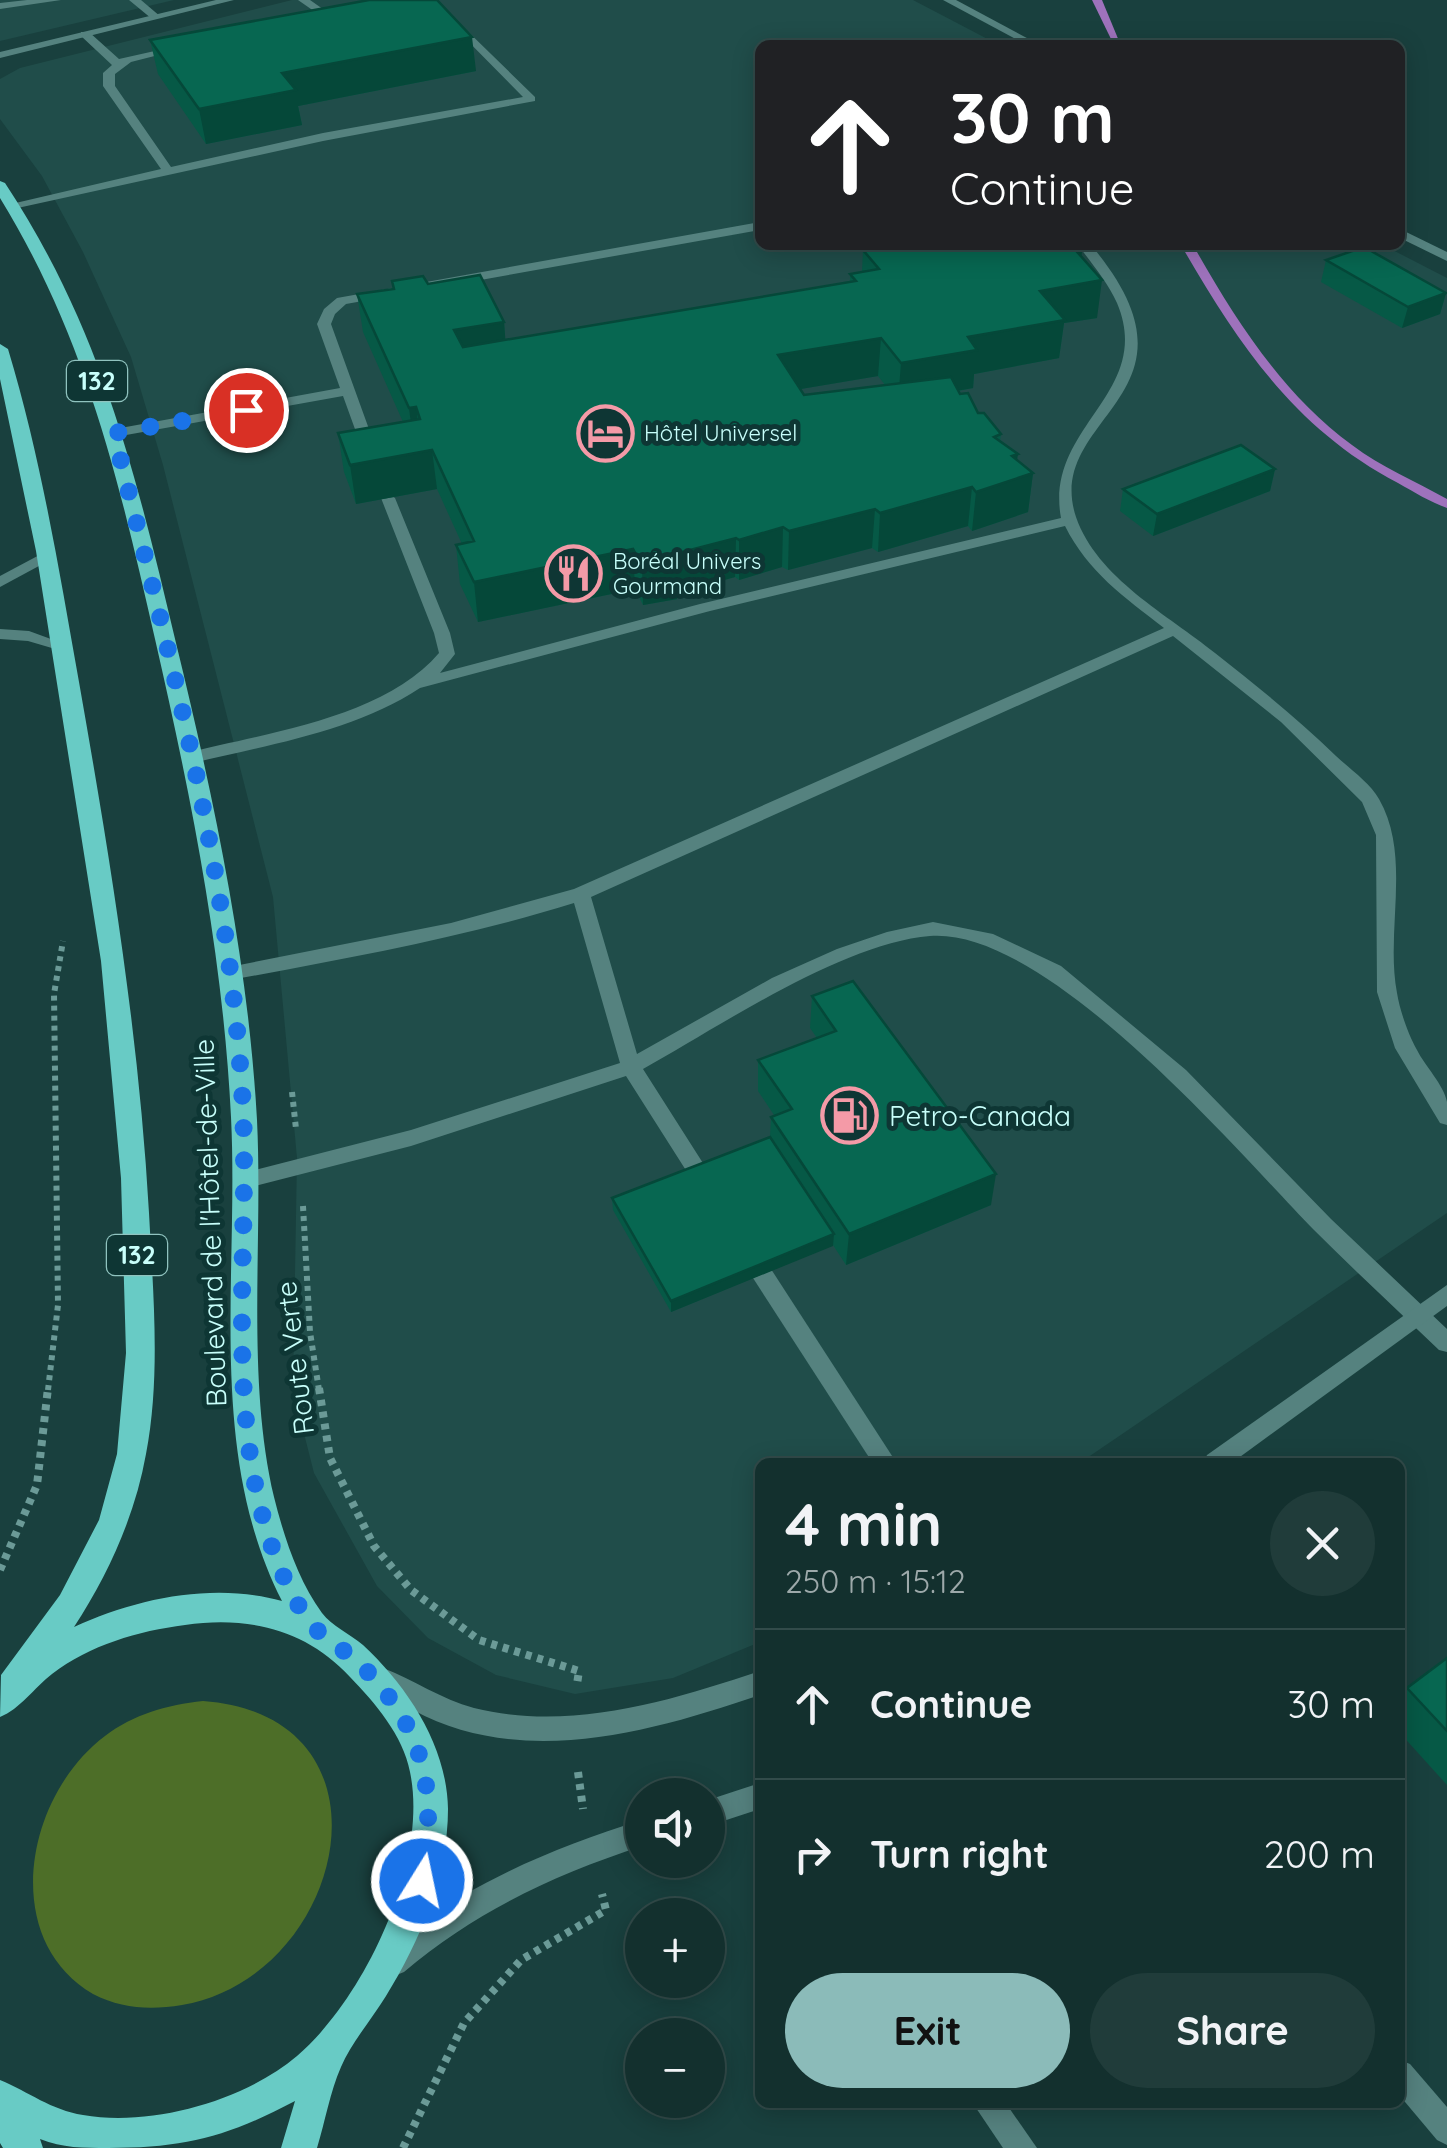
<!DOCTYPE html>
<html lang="en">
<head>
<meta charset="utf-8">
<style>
  body { margin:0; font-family:Quicksand,sans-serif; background:#203c3a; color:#f1f3f6; height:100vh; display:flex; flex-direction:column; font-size:38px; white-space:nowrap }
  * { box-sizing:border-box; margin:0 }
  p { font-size:32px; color:#9da9aa }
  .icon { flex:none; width:55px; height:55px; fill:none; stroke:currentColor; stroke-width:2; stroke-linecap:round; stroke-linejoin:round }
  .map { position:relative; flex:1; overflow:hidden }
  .panel { position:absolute; left:755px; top:1458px; width:650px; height:650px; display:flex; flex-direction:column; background:#13302e; border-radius:15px; box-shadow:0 5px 25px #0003,0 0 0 2px #324b4a }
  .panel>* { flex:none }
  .banner { position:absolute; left:755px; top:40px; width:650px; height:210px; border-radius:15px; box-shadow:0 5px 25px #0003,0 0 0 2px #324b4a; background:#202124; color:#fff; overflow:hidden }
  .tools { position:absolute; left:625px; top:1778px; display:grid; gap:20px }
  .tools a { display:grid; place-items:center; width:100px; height:100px; border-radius:50%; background:#13302e; box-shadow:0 5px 25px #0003,0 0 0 2px #324b4a; font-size:50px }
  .pin { position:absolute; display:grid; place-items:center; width:85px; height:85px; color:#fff; margin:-42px; border:5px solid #fff; border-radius:50%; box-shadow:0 2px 10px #0007 }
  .me { position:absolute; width:110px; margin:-55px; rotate:10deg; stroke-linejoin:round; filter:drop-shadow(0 0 8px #0008) }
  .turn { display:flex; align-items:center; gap:35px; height:210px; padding:0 30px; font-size:45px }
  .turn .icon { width:130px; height:130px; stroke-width:2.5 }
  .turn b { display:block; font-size:70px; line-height:85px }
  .round { display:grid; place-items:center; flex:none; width:105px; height:105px; border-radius:52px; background:#203c3a }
  .summary { display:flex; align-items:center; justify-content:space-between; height:170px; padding:0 30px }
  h1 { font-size:60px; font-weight:800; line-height:75px }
  .cta { display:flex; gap:20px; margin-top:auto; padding:20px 30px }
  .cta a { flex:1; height:115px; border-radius:60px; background:#8bbbb9; color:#111; font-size:40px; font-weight:800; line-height:115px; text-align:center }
  .cta a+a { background:#203c3a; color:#f1f3f6 }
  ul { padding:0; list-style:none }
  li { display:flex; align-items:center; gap:30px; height:150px; padding:0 30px; border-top:2px solid #324b4a }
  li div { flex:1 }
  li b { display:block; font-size:38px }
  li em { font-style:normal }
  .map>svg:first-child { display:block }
</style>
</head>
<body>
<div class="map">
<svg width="1447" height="2148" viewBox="0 0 1447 2148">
  <rect width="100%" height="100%" fill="#19403e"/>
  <!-- built -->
  <g fill="#204d4a">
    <path d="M0,0H174L0,41Z"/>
    <path d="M292,0H913L999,45H760V245H1383L1447,278V1213L1081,1462H760V1642L673,1678L575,1694L496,1675L428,1638L377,1586L314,1473L293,1390L297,1158L273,897L163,465L131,357L83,252L42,176L0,119V79L20,68Z"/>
  </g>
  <!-- green -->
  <path fill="#4d6e28" d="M203,1701C406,1716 346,1977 182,2005C151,2010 122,2009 93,1994C0,1940 24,1797 105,1736C134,1714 167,1705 203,1701Z"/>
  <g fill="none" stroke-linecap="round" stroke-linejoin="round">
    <!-- stream -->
    <g fill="#9e72bc" fill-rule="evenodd">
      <path d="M1092,0H1102L1119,41L1111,39Z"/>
      <path d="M1181,245H1193C1235,319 1282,394 1352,445C1381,467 1415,481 1447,499V508C1430,502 1414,492 1398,483C1295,429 1238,344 1181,245Z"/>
    </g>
    <!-- path-far1 -->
    <g stroke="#6b9a97" stroke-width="6" stroke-dasharray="5 5" stroke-linecap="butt">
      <path d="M292,1092L296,1129"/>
      <path d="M303,1206L310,1332L319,1390"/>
      <path d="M48,1390L58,1305L54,994L63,941"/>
    </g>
    <!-- path -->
    <g stroke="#6b9a97" stroke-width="8" stroke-dasharray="6 6" stroke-linecap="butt">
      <path d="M319,1388L330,1458L374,1546L411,1590L479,1640L579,1671L577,1684"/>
      <path d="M0,1570L37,1485L48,1388"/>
      <path d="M578,1772L583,1809"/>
      <path d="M403,2148L464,2023L521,1960L606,1910L602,1894"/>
    </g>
    <!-- lane -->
    <g fill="#55827f" fill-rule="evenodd">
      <path d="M27,0H61L0,9V3Z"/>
      <path d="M129,0H141L161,17L152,19Z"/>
      <path d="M298,0H310L340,21L331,23Z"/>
      <path d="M454,18L535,97V101L323,141L13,209L7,205L161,169L103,86V73L112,65L81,36V32H89L119,59L177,46L182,49L131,62L115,74V86L171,167L323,133L523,97L450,23V19Z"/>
      <path d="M760,222V230L346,304L335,314L331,324L378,454L376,457L364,454L343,396L115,437L108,433L115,429L340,388L317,324L324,309L337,298Z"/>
      <path d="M1078,245H1091C1218,396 1042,415 1076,517C1097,578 1168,615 1215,653C1257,686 1298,719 1336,756C1350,769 1370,783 1379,799C1412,857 1385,930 1397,993C1400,1011 1408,1034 1417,1050C1425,1066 1444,1085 1447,1102C1447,1109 1447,1118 1447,1125L1440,1123L1395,1048L1377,992L1376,835L1362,802L1281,722L1173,636L591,897L637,1054L772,978L837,949L887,932L933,922L993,934L1061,966L1186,1070L1331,1219L1447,1329V1352L1439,1350C1397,1310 1354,1270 1313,1229C1236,1150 1047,927 930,936C843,943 720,1026 643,1069L715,1182L719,1188L715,1194H701L626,1076L411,1146L247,1188L240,1186L237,1180L240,1174L247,1172L411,1130L620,1063L574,903C462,938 347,958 231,980L221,973L224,968L451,923L574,889L1164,628C1124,597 1088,572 1065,526L710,611L420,688C355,731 268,745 193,763L187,761L184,757L187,753C265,733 384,718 439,653L434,633L381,498L383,495L388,494L395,498L450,633L455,654L440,673L700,604L1061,518C1044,426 1155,394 1117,303C1107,281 1092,264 1078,245Z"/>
      <path d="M750,1246L758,1249L896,1462H872L742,1261L739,1255L742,1249Z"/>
      <path d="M1400,2060L1410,2064L1447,2107V2145L1437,2140L1400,2096Z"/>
    </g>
    <!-- street -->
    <g fill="#55827f" fill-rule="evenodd">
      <path d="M216,0H234L0,58V52Z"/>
      <path d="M943,0H956L1040,45H1027Z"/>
      <path d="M1400,229L1447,252V261L1400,238Z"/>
      <path d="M45,552L50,554V560L0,587V576Z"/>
      <path d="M0,629L29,631L70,646L62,651L28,641L0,639Z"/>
      <path d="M1447,1285V1306L1233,1462H1204L1207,1455Z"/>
      <path d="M383,1668C414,1680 441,1699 474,1708C570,1732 670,1701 760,1671V1695C651,1732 522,1769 413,1710C399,1702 377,1695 370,1680L374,1671Z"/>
      <path d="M760,1783V1809L708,1826V1800Z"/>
      <path d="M642,1820V1846C554,1875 476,1911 404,1972L394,1976L384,1972L380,1962C387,1946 404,1935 418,1925C486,1876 562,1845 642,1820Z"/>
      <path d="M972,2102H1005L1037,2148H1003Z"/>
    </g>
    <!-- primary -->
    <path fill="#68cbc5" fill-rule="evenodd" d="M0,181L5,183C102,330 136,475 176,643C214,799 248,959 257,1120C263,1242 246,1378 274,1497C284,1537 298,1580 322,1613C332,1626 350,1634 363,1645C408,1687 447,1746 448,1809C448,1875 420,1941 386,1996C372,2019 351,2043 341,2067C330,2092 325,2122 317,2148H281L295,2101C227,2137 185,2148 108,2148C83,2148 63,2148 40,2139L43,2148H3L0,2143V2080C29,2092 51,2110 83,2115C151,2127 244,2101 297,2056C365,1998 429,1862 410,1772C403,1735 375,1703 350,1677C306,1629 248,1616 185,1625C138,1631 90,1645 52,1674C34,1688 20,1709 0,1717L1,1675L60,1595L99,1520L117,1454L126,1353L121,1178L101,961L36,551L0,379V344L8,349C41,458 59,570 79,682C110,858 139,1034 149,1213C153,1292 161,1376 146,1454C135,1516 108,1575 74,1627C137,1598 214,1582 282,1601C206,1452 239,1278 231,1117C223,955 191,796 155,639C119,481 86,338 0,198Z"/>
  </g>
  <!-- wall -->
  <g fill="#065946" fill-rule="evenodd">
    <path d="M150,40L476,71L298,106L302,125L206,144L158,74Z"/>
    <path d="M863,250L1082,257L1097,318L1064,323L1059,358L974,374L973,388L958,391L978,413L1001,434L1000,441L1017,460L1033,473L1028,512L972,531L968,526L878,552L872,548L788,570L782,567L739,580L735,577L677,593V599L643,605L635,589L478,622L460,584L456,545L462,544L437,489L356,504L344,472L338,433L403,422L363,332L357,294L393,289L392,281L428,284L504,322L505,340L850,282V274L862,272ZM878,376L885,385L804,395L800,389Z"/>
    <path d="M1326,260L1446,293L1440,314L1402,328L1321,282Z"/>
    <path d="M1275,469L1270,491L1153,536L1120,511L1123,489Z"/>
    <path d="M812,996L991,1205L846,1265L833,1245L671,1312L613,1210L612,1198L770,1137L771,1117L774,1115L758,1091V1060L817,1038L810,1028Z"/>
    <path d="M1447,1658V1785L1400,1733V1700L1407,1688Z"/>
  </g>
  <!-- shaded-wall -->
  <g fill="#054839">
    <path d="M472,37L476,71L298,106L302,125L206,144L199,109L282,73Z"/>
    <path d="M1065,245H1083L1079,273Z"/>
    <path d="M1102,280L1097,318L1064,323L1059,358L974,374L973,388L898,401L901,363L968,337L1040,291Z"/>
    <path d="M1446,293L1440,314L1402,328L1408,307Z"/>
    <path d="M504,322L507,360L458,368L454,330Z"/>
    <path d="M881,338L878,376L777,393L778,355Z"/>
    <path d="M416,407L421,446L414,447L409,408Z"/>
    <path d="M432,450L437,489L356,504L350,465Z"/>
    <path d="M1018,454L1014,480L1033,473L1028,512L972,531L976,492L1012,456Z"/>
    <path d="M1275,469L1270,491L1153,536L1157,514Z"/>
    <path d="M972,487L968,526L878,552L880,513Z"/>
    <path d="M875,509L872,548L788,570L789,531Z"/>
    <path d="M783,527L782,567L739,580V540Z"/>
    <path d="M736,538L735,577L677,593V599L643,605L642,565L674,554Z"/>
    <path d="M633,549L635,589L478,622L474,582Z"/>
    <path d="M996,1174L991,1205L846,1265L849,1234Z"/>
    <path d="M834,1234L833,1246L671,1312V1301Z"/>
  </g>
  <!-- building -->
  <g fill="#076751" stroke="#054839" stroke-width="2.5">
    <path d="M369,0H437L472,37L282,73L296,90L199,109L150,40Z"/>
    <path d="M893,245H1071L1102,280L1040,291L1065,320L968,337L977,350L901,363L881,338L778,355L804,395L951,377L960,394L968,393L978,413H984L1001,434L994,437L1018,454L1012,456L1033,473L976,492L972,487L880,513L875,509L789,531L783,527L739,540L736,538L674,554L676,559L642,565L633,549L474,582L456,545L474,541L432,450L350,465L338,433L420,419L416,407L409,408L357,294L394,289L392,281L423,276L428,284L480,275L504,322L454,330L463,347L856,281L850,274L879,269L863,250Z"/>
    <path d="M1364,247L1446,293L1408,307L1326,260Z"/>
    <path d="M1241,445L1275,469L1157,514L1123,489Z"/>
    <path d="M853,981L996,1174L849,1234L771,1117L792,1109L758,1060L836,1031L812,996Z"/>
    <path d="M770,1137L834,1234L671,1301L612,1198Z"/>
    <path d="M1447,1658V1731L1407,1688Z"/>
  </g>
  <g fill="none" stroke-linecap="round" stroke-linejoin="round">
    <!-- route -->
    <path stroke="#1a73e8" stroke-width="18" stroke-dasharray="0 32.4" d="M246,410L114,433C167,645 225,857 241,1076C252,1215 227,1367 259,1502C269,1543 284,1587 309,1621C322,1639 345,1649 361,1665C427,1731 437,1792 422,1881"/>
  </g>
  <!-- icons -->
  <defs>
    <symbol id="hotel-ring" viewBox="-11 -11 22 22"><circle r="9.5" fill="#0e3634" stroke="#f49aa7" stroke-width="1.5"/><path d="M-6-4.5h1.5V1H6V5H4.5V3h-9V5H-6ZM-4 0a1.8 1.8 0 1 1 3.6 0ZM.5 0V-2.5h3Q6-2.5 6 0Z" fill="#f49aa7"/></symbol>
    <symbol id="restaurant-ring" viewBox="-11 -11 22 22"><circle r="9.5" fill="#0e3634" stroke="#f49aa7" stroke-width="1.5"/><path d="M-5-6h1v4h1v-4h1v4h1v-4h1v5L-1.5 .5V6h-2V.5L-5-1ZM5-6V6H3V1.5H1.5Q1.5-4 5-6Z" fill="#f49aa7"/></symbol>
    <symbol id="fuel-ring" viewBox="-11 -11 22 22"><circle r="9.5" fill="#0e3634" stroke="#f49aa7" stroke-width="1.5"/><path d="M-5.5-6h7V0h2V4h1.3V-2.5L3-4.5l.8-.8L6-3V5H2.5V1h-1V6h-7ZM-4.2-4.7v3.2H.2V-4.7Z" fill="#f49aa7"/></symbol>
  </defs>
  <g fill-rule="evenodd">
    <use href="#hotel-ring" x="574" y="402" width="63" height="63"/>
    <use href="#restaurant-ring" x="542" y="542" width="63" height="63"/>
    <use href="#fuel-ring" x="818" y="1084" width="63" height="63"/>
  </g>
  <g text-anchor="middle" stroke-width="10" stroke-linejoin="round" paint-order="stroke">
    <!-- far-poi labels -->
    <g font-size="22" fill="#c8fffb" stroke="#0e3634" text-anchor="start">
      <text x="644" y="441">Hôtel Universel</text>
      <text x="613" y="569">Boréal Univers<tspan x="613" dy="25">Gourmand</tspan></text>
    </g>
    <!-- shield labels -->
    <g fill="#0e3634" stroke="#90c3bf" stroke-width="2.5">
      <rect x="67" y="361" width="60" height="40" rx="8"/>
      <rect x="107" y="1235" width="60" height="40" rx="8"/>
    </g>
    <g font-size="25" font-weight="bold" fill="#c8fffb">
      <text x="97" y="390">132</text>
      <text x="137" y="1264">132</text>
    </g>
    <!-- poi labels -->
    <g font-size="28" fill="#c8fffb" stroke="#0e3634" text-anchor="start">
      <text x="889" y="1126">Petro-Canada</text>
    </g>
    <!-- street labels -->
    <g font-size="28" fill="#c8fffb" stroke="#0e3634">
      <text transform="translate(210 1223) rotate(-92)" y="10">Boulevard de l'Hôtel-de-Ville</text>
      <text transform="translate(295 1358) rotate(-97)" y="10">Route Verte</text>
    </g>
  </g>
</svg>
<div class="tools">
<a><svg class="icon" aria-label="sound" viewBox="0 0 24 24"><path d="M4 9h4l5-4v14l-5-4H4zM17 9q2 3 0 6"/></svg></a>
<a>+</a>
<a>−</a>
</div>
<div class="pin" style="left:246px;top:410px;background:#d93025"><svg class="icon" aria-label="arrive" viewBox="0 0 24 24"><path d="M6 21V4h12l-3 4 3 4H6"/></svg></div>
<svg class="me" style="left:422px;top:1881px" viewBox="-20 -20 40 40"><circle r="17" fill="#1a73e8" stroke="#fff" stroke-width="3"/><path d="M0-11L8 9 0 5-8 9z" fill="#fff"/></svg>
<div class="banner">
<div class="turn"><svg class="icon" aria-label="ahead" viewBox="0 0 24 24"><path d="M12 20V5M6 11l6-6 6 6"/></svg><div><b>30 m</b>Continue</div></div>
</div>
<section class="panel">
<div class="summary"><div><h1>4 min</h1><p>250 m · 15:12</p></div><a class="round"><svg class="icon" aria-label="close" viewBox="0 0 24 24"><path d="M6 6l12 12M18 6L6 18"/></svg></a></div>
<ul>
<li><svg class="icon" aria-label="ahead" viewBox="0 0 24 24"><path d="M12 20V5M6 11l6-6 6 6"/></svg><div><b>Continue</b></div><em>30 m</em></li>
<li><svg class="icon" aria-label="right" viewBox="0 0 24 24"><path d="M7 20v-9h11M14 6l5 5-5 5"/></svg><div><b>Turn right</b></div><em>200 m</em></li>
</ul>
<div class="cta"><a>Exit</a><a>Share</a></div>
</section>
</div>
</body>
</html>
